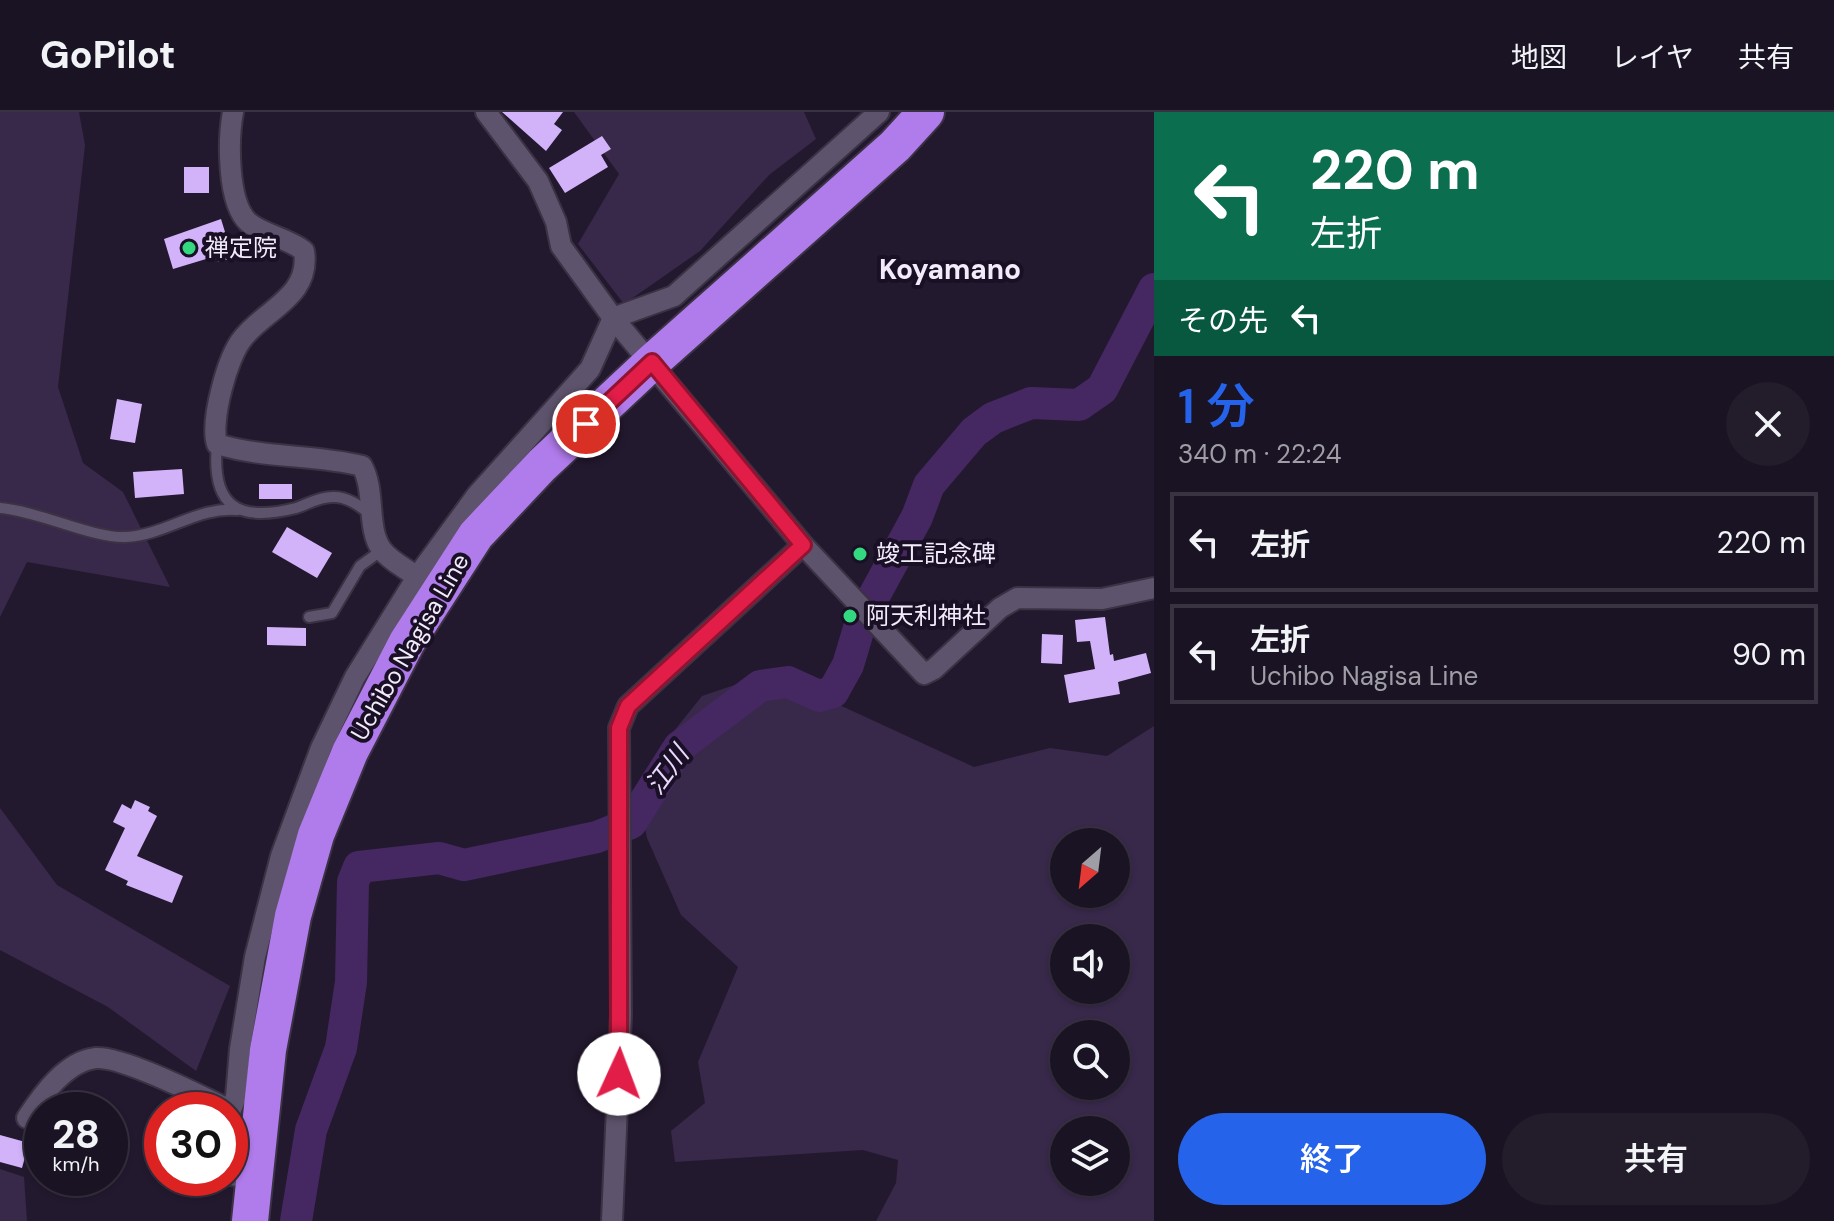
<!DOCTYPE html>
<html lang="ja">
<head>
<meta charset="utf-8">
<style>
  body { margin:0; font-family:"DM Sans","Noto Sans JP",sans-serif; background:#231c2b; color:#f1f3f6; height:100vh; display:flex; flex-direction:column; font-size:30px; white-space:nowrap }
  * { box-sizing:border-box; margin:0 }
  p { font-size:26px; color:#9f9ea6 }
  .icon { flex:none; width:44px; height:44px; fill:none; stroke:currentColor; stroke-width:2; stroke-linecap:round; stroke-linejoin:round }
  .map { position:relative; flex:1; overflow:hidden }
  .drawer { display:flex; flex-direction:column; background:#1a1323; width:680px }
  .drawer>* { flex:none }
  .banner { background:#0b6e4f; color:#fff; overflow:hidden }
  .needle { width:52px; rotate:208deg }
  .buttons { position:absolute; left:1050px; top:716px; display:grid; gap:16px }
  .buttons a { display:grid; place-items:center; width:80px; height:80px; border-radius:50%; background:#1a1323; box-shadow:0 2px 6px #0004,0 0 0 2px #383241; font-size:40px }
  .speed { position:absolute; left:24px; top:980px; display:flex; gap:16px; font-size:40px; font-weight:700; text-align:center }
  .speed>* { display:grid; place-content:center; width:104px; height:104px; border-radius:50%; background:#1a1323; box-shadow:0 2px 6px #0004,0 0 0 2px #383241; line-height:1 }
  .speed small { font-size:20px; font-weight:400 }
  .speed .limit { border:12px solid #d22; background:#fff; color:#111 }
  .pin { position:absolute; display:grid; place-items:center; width:68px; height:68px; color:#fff; margin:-34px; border:4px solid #fff; border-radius:50%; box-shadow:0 2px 8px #0007 }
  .me { position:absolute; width:88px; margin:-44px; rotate:2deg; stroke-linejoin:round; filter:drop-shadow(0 0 6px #0008) }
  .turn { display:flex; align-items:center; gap:28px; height:168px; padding:0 24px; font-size:36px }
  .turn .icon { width:104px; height:104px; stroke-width:2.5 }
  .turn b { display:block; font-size:56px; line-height:68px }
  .then { display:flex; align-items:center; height:76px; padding:0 24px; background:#0003; gap:16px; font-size:30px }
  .round { display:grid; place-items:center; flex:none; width:84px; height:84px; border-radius:42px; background:#231c2b }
  .summary { display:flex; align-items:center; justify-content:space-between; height:136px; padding:0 24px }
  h1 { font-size:48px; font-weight:600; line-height:60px; color:#2563eb }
  .primary-button { display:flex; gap:16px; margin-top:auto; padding:16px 24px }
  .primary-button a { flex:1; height:92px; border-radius:48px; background:#2563eb; color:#fff; font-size:32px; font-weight:600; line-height:92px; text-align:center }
  .primary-button a+a { background:#231c2b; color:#f1f3f6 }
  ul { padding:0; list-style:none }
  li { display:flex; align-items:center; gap:24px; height:100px; margin:0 16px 12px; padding:0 8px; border:4px solid #383241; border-radius:0px }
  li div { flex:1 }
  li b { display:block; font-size:30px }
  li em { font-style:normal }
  header { display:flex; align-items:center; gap:48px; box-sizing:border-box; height:112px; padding:0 40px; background:#1a1323; border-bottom:2px solid #383241 }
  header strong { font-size:38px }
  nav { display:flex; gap:44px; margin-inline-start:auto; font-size:28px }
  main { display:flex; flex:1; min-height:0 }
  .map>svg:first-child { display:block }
</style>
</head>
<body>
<header>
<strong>GoPilot</strong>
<nav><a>地図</a><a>レイヤ</a><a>共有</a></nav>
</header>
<main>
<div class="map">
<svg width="1154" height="1109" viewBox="0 0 1154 1109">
  <rect width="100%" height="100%" fill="#23192f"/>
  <!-- green -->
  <g fill="#38284a" fill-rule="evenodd">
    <path d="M0,0H79L85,33L58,275L83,351L123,380L170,475L27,450L0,505Z"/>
    <path d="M574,0H804L816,27L769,63L700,139L624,192L578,132L619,62Z"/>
    <path d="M770,561L974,655L1050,636L1107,644L1154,614V1109H876L896,1071L898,1048L863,1038L675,1050L671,1019L705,991L698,950L738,855L681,803L647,726L637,675L662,634L702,584ZM1116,730V782H1064V730ZM1116,826V878H1064V826ZM1116,922V974H1064V922ZM1116,1018V1070H1064V1018Z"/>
    <path d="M0,696L57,773L230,874L196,959L108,895L0,838Z"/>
    <path d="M0,1057L24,1065L27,1109H0Z"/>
  </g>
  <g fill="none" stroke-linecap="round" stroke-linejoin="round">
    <!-- river -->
    <path stroke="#452862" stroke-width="32" d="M296,1109L311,1018L341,936L351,870L353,770L359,755L439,746L464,753L597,725L631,711L679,635L760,574L788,570L819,584L833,580L848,553L862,506L917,405L929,373L974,320L993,306L1031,291L1079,293L1102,277L1154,177"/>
  </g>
  <!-- building -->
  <g fill="#d2b3f9">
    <path d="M502,0H563L554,12L562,18L546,39Z"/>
    <path d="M602,24L611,37L601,43L608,55L565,81L549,56Z"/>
    <rect x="184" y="55" width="25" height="26"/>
    <path d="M221,107L233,146L218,150L216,144L173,157L164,127Z"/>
    <path d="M117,287L142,292L135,331L110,327Z"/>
    <path d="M182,357L184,382L135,386L133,360Z"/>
    <rect x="259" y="372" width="33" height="15"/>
    <path d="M287,415L332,441L317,466L272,440Z"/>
    <path d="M1105,505L1110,543L1113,542L1114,549L1146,541L1151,561L1118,570L1120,582L1069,591L1064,563L1095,557L1090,529L1077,530L1075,508Z"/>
    <path d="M267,515L306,516V534L267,533Z"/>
    <path d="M1042,522L1063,523L1062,552L1041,551Z"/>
    <path d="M135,688L150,695L148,699L157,704L137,744L183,764L172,791L126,773L128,769L105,758L125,716L113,710L122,692L131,697Z"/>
    <path d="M0,1023L29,1031L22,1056L0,1050Z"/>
  </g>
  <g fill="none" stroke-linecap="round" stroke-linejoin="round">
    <defs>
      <g id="lane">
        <path d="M217,332C211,394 237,411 296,396C308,392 319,385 332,385C347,384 360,394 371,403"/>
        <path d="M0,396C39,399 94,427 126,425C166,423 198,394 238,398"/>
        <path d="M309,505L332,501L360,454L382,438"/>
      </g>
      <g id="street">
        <path d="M233,0C228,27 227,90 248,110C261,122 288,126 304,139C311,184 266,197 243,226C227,245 210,310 217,332C266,347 315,342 362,354C376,379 366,417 382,438C390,449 407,457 417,465"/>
        <path d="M486,0L538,69L556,110L561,134L613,206L803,433L924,562L934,557L1000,496L1017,486L1102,487L1154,476"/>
        <path d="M230,1000L236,985L240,937L255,845L281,744L321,636L355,565L417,465L477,383L590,257L613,206L674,184L879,0"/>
        <path d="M27,1006C42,983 66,949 96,946C123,944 203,985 230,998"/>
        <path d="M230,1063L255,1067"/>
        <path d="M612,1109L621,903L619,616L628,594L803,433"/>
      </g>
      <path id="highway" d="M250,1109L268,938L293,804L316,723L350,640L407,530L476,423L542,353L652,250L895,34L926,0"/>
    </defs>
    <!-- lane casing -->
    <use href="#lane" stroke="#3b3244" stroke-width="14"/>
    <!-- street casing -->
    <use href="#street" stroke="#3b3244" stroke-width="24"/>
    <!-- highway casing -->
    <use href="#highway" stroke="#3b3244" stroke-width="40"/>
    <!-- lane -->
    <use href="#lane" stroke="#5e536c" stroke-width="10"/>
    <!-- street -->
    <use href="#street" stroke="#5e536c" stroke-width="20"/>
    <!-- highway -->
    <use href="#highway" stroke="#b07bea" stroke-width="36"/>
  </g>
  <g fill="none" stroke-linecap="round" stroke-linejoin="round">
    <defs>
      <path id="route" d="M586,312L652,250L803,433L628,594L619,616V962"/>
    </defs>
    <!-- route casing -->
    <use href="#route" stroke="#92132f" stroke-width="20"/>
    <!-- route -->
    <use href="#route" stroke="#e11d48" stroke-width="14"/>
  </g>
  <!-- markers -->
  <g fill="#34d881" stroke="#1a1025" stroke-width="3">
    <circle cx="189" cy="136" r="8"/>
    <circle cx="860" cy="442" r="8"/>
    <circle cx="850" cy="504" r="8"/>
  </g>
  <g text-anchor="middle" stroke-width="8" stroke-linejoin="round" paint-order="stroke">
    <!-- poi labels -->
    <g font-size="24" fill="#f1ebfa" stroke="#1a1025" text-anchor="start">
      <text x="205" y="144">禅定院</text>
      <text x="876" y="450">竣工記念碑</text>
      <text x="866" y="512">阿天利神社</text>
    </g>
    <!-- street labels -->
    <g font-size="24" fill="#f1ebfa" stroke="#1a1025">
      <text transform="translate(410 535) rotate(-60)" y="8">Uchibo Nagisa Line</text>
    </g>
    <!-- water labels -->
    <g font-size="26" font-style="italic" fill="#e9d9fe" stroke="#1a1025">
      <text transform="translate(667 658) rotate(-54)" y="9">江川</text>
    </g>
    <!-- quarter labels -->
    <g font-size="28" font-weight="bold" fill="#f1ebfa" stroke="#1a1025">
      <text x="950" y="167">Koyamano</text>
    </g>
  </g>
</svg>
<div class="buttons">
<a><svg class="needle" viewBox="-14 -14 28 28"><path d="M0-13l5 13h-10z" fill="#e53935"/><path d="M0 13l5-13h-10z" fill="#9f9ea6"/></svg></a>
<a><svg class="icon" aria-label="sound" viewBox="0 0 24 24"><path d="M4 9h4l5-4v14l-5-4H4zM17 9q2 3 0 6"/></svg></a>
<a><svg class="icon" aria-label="search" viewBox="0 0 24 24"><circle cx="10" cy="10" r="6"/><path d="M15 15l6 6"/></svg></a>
<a><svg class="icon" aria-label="layers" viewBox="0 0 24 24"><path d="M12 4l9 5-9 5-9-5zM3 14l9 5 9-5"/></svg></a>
</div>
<div class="speed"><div>28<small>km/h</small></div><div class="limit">30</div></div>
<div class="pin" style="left:586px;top:312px;background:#d93025"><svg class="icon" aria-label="arrive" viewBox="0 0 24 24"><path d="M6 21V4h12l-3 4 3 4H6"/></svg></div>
<svg class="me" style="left:619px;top:962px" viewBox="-20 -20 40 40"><circle r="19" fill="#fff"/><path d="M0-13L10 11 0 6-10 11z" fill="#e11d48"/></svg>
</div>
<section class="drawer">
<div class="banner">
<div class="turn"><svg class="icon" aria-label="left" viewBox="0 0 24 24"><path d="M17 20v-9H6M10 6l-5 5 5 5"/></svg><div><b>220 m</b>左折</div></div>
<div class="then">その先<svg class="icon" aria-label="left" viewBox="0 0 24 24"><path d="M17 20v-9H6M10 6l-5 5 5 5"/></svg></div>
</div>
<div class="summary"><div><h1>1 分</h1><p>340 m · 22:24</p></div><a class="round"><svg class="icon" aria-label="close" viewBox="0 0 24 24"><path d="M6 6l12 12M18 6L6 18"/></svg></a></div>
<ul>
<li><svg class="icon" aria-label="left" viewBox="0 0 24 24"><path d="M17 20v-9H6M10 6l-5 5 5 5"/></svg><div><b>左折</b></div><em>220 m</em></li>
<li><svg class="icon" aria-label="left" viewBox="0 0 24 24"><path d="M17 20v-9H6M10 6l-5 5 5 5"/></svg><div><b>左折</b><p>Uchibo Nagisa Line</p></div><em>90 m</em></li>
</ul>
<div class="primary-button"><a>終了</a><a>共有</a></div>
</section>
</main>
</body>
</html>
